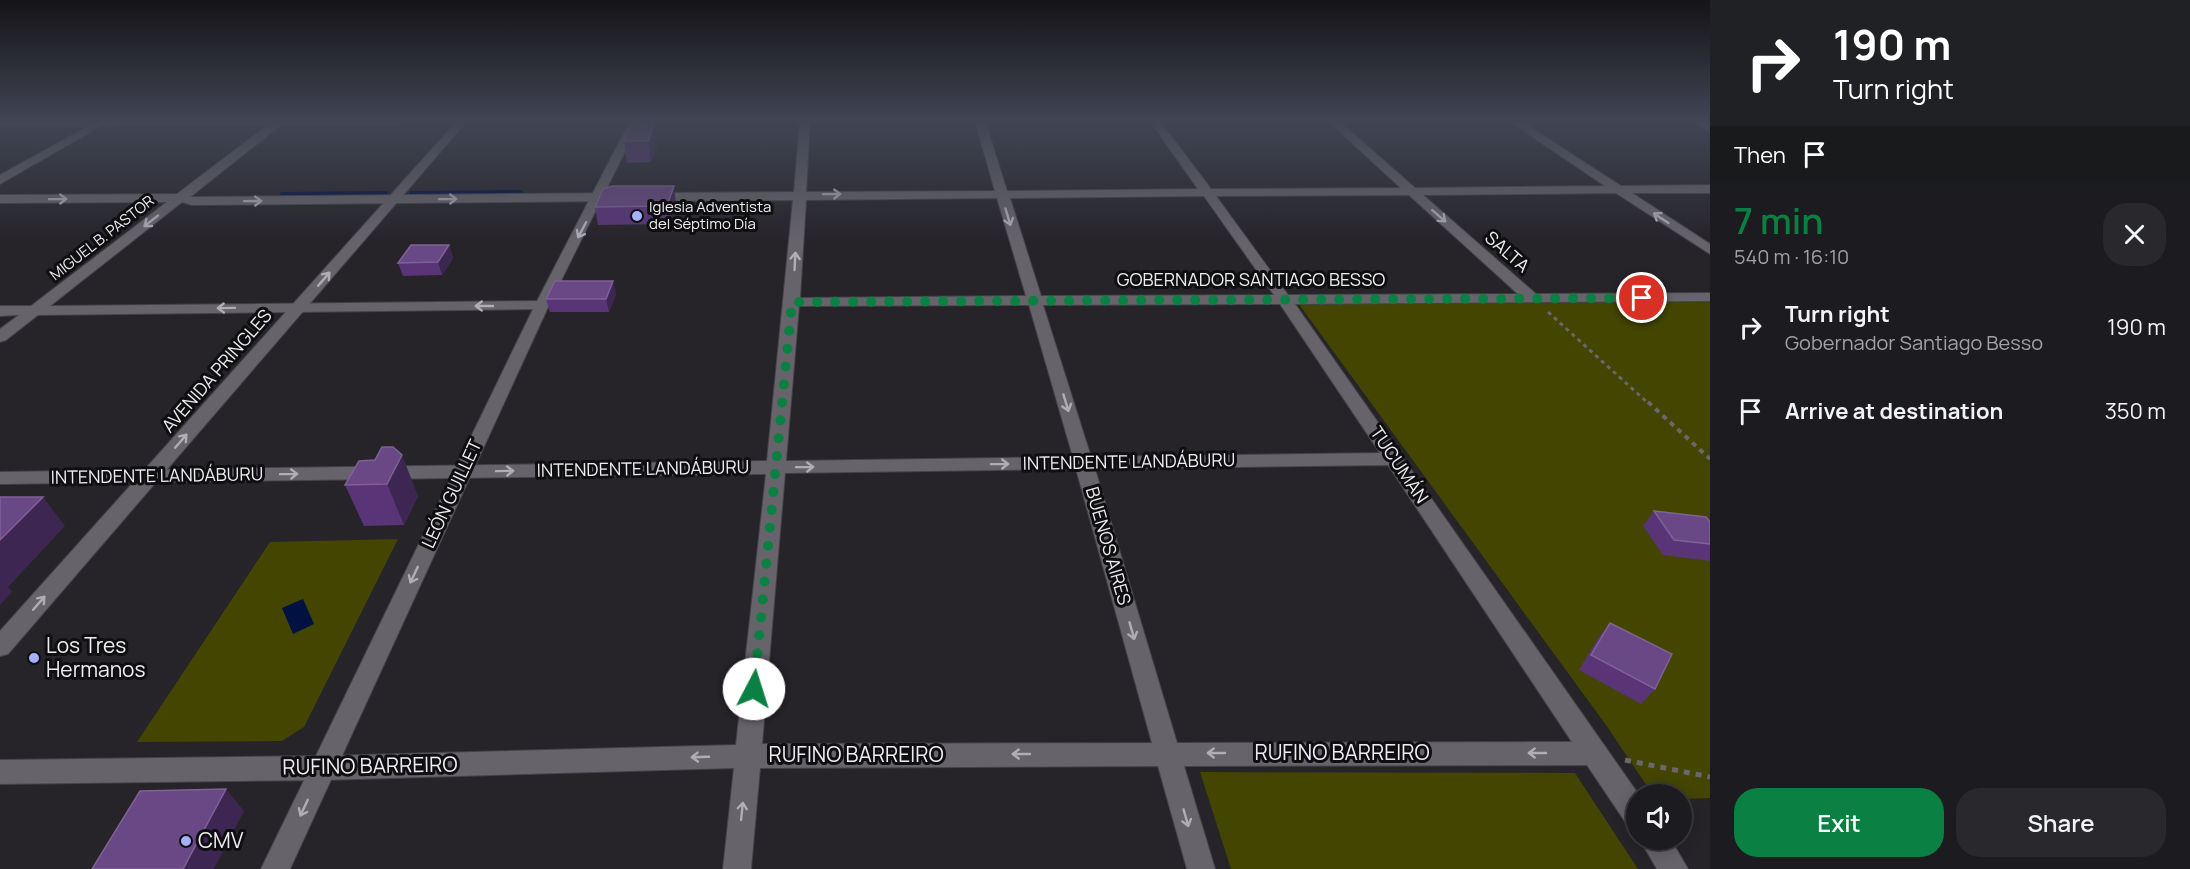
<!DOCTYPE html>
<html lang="en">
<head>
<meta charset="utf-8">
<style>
  body { margin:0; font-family:Manrope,sans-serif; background:#29282c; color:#f1f3f6; height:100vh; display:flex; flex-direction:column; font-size:22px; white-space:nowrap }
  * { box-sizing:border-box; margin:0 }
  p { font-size:20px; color:#a0a1a4 }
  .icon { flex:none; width:33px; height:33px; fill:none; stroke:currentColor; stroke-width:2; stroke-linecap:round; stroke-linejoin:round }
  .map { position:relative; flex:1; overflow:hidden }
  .drawer { display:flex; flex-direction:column; background:#1c1b1f; width:480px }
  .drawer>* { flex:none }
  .hud { background:#202124; color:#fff; overflow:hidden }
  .fabs { position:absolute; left:1626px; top:784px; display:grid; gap:12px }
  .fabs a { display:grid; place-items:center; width:66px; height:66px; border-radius:50%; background:#1c1b1f; box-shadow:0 3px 15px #0003,0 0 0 2px #3a393d; font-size:30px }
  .pin { position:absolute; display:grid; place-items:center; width:51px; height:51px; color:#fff; margin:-26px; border:3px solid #fff; border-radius:50%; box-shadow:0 2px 6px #0007 }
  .me { position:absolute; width:66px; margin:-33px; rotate:5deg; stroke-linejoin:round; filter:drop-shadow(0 0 4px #0008) }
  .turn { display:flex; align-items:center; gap:21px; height:126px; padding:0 24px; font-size:27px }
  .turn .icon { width:78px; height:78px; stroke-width:2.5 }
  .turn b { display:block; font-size:42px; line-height:51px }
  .then { display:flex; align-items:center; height:57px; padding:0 24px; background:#0003; gap:12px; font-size:22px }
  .round { display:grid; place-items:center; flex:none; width:63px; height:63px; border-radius:24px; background:#29282c }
  .headline { display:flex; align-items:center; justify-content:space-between; height:102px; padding:0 24px }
  h1 { font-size:36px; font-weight:600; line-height:45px; color:#0b8043 }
  .action { display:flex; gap:12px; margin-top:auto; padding:12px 24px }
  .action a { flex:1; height:69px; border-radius:24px; background:#0b8043; color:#fff; font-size:24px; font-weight:600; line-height:69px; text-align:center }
  .action a+a { background:#29282c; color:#f1f3f6 }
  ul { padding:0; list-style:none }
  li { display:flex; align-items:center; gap:18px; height:84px; padding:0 24px }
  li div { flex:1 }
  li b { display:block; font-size:22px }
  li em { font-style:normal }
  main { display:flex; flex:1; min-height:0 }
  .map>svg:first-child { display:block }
</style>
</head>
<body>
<main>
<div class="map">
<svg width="1710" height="869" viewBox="0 0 1710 869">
  <rect width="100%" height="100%" fill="#262429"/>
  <!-- green -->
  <g fill="#434500">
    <path d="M1710,298V798L1682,799V795H1653L1606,725L1298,303Z"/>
    <path d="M398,539L304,727L282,741L137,742L270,542Z"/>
    <path d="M1200,772L1575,773L1638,869H1231Z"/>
  </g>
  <!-- water -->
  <path fill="#001142" d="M303,599L314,624L293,634L282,608Z"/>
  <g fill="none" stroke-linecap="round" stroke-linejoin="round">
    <!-- stream -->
    <g stroke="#001142" stroke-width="4">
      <path d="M411,193L521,192"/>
      <path d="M282,194L386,193"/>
    </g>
    <defs>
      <g id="street">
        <path d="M0,121H404L399,124L281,125L190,197H192L616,193L622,197L616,201L192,205L182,202L50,306L542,301L549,305L542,309L38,315L6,340L0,342V329L19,315L0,316V306H31L167,202L0,203V195L177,194L268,125L101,126L0,184V175L87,127H0Z"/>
        <path d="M800,121H810L806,192L995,191L975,121H985L1007,191L1198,189L1150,121H1160L1211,189L1401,188L1328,121H1339L1415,188L1605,186L1509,121H1521L1621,186L1710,185V193H1632L1710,244V254L1616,193L1423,195L1536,294L1710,293V301L1295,304L1639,795H1636V827L1626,823L1587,765L1184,766L1215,869H1187L1158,766L760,768L751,869H723L734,768L323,780L0,784V760L323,756L736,745L766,474L0,484V472L767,461L793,200L652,201L646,197L652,193L794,192ZM1409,195L1518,294L1288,295L1216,196ZM1204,196L1274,295L1041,296L1010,198ZM997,198L1026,296L800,298L806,200ZM1280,304L1380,453L1091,457L1043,305ZM1029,305L1073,457L786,461L799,306ZM1388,465L1572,742L1177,743L1095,469ZM1076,469L1152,743L762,744L785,473Z"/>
        <path d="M1690,121H1703L1710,125V132Z"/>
        <path d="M1640,840H1671L1688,869H1657Z"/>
      </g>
      <g id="secondary">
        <path d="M457,121H467L8,654L0,656V631Z"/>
        <path d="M630,121H640L549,305L290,869H261L535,305Z"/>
      </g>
    </defs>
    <!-- street casing -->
    <use href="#street" stroke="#444347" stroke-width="2"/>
    <!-- secondary casing -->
    <use href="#secondary" stroke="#444347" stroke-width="2"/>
    <!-- path-far2 -->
    <path stroke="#69676c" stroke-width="3" stroke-dasharray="4 4" stroke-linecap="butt" d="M1548,312L1649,404"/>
    <!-- path-far1 -->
    <path stroke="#69676c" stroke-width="4" stroke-dasharray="5 5" stroke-linecap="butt" d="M1648,402L1710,459"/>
    <!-- path -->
    <path stroke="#69676c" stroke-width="5" stroke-dasharray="6 6" stroke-linecap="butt" d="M1625,760L1710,777"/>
    <!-- street -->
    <use href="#street" fill="#66636a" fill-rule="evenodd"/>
    <!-- secondary -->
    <use href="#secondary" fill="#66636a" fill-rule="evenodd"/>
  </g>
  <!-- wall -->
  <g fill="#593578">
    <path d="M654,125L657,147L651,162L627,163L624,141Z"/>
    <path d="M676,204L669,224L598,225L595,207Z"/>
    <path d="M449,245L453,258L442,275L403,276L398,263Z"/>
    <path d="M616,294L609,312H550L546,299Z"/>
    <path d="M375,460L418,496L404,525L364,526L345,485Z"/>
    <path d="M1654,511L1710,522V561L1663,555L1643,526Z"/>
    <path d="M1610,623L1655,689L1641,704L1579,670L1598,638Z"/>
  </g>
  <!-- shaded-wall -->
  <g fill="#3e2653">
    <path d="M654,125L657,147L651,162L648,141Z"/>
    <path d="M674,186L676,204L669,224L667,206Z"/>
    <path d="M449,245L453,258L442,275L438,262Z"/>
    <path d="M613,281L616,294L609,312L606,299Z"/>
    <path d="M402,455L418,496L404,525L387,484Z"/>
    <path d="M43,497L65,526L8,587L12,592L0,605V540Z"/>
    <path d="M226,789L244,811L214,869H183Z"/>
  </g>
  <!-- building -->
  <g fill="#694885" stroke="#7e6296" stroke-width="1.5">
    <path d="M631,125H654L648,141H624Z"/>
    <path d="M612,186H674L667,206L595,207L603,189Z"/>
    <path d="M411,245H449L438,262L398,263Z"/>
    <path d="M555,281H613L606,299H546Z"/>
    <path d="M382,447H393L402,455L387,484L345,485L359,461L375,460Z"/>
    <path d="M0,497H43L0,540Z"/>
    <path d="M1654,511L1706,517L1710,522V544L1674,540Z"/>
    <path d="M1610,623L1672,654L1655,689L1591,655Z"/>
    <path d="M226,789L183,869H92L140,791Z"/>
  </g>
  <!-- one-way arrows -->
  <defs><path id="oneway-shaft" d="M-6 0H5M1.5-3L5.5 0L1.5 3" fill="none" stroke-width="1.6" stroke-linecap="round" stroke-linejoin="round" transform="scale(1.5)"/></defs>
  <g stroke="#b0aeb4">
    <use href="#oneway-shaft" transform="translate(832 194) rotate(-1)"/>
    <use href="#oneway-shaft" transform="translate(58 199) rotate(-1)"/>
    <use href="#oneway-shaft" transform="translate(448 199) rotate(-1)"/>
    <use href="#oneway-shaft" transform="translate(253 201) rotate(-1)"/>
    <use href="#oneway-shaft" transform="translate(1439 216) rotate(41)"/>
    <use href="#oneway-shaft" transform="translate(1008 217) rotate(73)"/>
    <use href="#oneway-shaft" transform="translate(1661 218) rotate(-147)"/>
    <use href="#oneway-shaft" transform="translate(151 221) rotate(142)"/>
    <use href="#oneway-shaft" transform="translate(582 230) rotate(118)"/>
    <use href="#oneway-shaft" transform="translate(795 261) rotate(-87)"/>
    <use href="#oneway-shaft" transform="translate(324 279) rotate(-49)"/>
    <use href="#oneway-shaft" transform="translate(484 306) rotate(180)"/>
    <use href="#oneway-shaft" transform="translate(226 308) rotate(179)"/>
    <use href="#oneway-shaft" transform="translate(1066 403) rotate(73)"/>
    <use href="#oneway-shaft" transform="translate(181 441) rotate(-49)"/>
    <use href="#oneway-shaft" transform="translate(1000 464) rotate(-1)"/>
    <use href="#oneway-shaft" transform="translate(805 467) rotate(-1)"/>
    <use href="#oneway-shaft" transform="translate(505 471) rotate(-1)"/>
    <use href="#oneway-shaft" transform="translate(289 474) rotate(-1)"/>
    <use href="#oneway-shaft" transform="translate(414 575) rotate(115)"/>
    <use href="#oneway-shaft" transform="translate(39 603) rotate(-49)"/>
    <use href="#oneway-shaft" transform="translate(1132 631) rotate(74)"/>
    <use href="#oneway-shaft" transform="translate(1216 753) rotate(180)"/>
    <use href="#oneway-shaft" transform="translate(1537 753) rotate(180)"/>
    <use href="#oneway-shaft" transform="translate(1021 754) rotate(180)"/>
    <use href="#oneway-shaft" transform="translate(700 757) rotate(178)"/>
    <use href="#oneway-shaft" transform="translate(304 808) rotate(115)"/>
    <use href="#oneway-shaft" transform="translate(742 811) rotate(-84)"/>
    <use href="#oneway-shaft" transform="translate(1186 818) rotate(74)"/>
  </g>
  <!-- sky -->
  <linearGradient id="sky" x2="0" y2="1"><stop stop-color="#151417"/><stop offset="0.5" stop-color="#414554"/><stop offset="1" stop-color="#414554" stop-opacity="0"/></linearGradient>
  <rect width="1710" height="242" fill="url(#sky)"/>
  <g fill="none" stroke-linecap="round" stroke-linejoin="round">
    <!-- route -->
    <path stroke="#0b8043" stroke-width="10" stroke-dasharray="0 18" d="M754,689L792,302L1642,298"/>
  </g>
  <!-- markers -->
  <g fill="#a6b1fc" stroke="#0f0e10" stroke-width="2">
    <circle cx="637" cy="216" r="6"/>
    <circle cx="34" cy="658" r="6"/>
    <circle cx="186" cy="841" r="6"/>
  </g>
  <g text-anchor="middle" stroke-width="6" stroke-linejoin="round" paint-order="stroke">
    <!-- far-poi labels -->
    <g font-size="15" fill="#edecf0" stroke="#0f0e10" text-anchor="start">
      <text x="649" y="212">Iglesia Adventista<tspan x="649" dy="17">del Séptimo Día</tspan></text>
    </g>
    <!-- far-street labels -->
    <g font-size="15" fill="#edecf0" stroke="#0f0e10">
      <text transform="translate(102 238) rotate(-38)" y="5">MIGUEL B. PASTOR</text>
    </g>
    <!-- street labels -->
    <g font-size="18" fill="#edecf0" stroke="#0f0e10">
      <text transform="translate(1507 252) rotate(41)" y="6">SALTA</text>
      <text x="1251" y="286">GOBERNADOR SANTIAGO BESSO</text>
      <text transform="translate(217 371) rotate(-49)" y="6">AVENIDA PRINGLES</text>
      <text transform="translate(1129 462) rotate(-1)" y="6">INTENDENTE LANDÁBURU</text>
      <text transform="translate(1399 465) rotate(56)" y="6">TUCUMÁN</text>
      <text transform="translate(643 469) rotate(-1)" y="6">INTENDENTE LANDÁBURU</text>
      <text transform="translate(157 476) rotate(-1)" y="6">INTENDENTE LANDÁBURU</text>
      <text transform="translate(452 494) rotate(-65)" y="6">LEÓN GUILLET</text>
      <text transform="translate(1108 546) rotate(74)" y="6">BUENOS AIRES</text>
    </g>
    <!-- near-poi labels -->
    <g font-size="21" fill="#edecf0" stroke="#0f0e10" text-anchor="start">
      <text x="46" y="653">Los Tres<tspan x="46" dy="24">Hermanos</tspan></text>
      <text x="198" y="848">CMV</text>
    </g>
    <!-- near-street labels -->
    <g font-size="21" fill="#edecf0" stroke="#0f0e10">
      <text x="1342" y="760">RUFINO BARREIRO</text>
      <text x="856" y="762">RUFINO BARREIRO</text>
      <text transform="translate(370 766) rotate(-1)" y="7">RUFINO BARREIRO</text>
    </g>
  </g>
</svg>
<div class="fabs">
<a><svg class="icon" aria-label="sound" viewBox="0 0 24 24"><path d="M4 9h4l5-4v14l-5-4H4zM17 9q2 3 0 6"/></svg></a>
</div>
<div class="pin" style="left:1642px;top:298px;background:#d93025"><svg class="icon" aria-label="arrive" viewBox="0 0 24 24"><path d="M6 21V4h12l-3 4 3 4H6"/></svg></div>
<svg class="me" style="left:754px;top:689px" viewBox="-20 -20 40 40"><circle r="19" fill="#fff"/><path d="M0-13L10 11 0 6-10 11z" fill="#0b8043"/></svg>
</div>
<section class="drawer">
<div class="hud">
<div class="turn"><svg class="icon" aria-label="right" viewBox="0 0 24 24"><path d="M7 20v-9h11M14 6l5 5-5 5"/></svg><div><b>190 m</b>Turn right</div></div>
<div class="then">Then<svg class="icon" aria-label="arrive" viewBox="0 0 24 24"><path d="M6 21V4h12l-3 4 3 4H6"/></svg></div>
</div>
<div class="headline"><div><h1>7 min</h1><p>540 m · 16:10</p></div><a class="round"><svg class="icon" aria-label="close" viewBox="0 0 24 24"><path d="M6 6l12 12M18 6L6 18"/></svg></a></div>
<ul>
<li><svg class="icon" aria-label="right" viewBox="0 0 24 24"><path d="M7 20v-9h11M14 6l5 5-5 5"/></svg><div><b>Turn right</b><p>Gobernador Santiago Besso</p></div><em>190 m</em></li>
<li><svg class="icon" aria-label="arrive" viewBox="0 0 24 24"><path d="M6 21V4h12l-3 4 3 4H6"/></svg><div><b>Arrive at destination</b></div><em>350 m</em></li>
</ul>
<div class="action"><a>Exit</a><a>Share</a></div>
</section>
</main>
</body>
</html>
